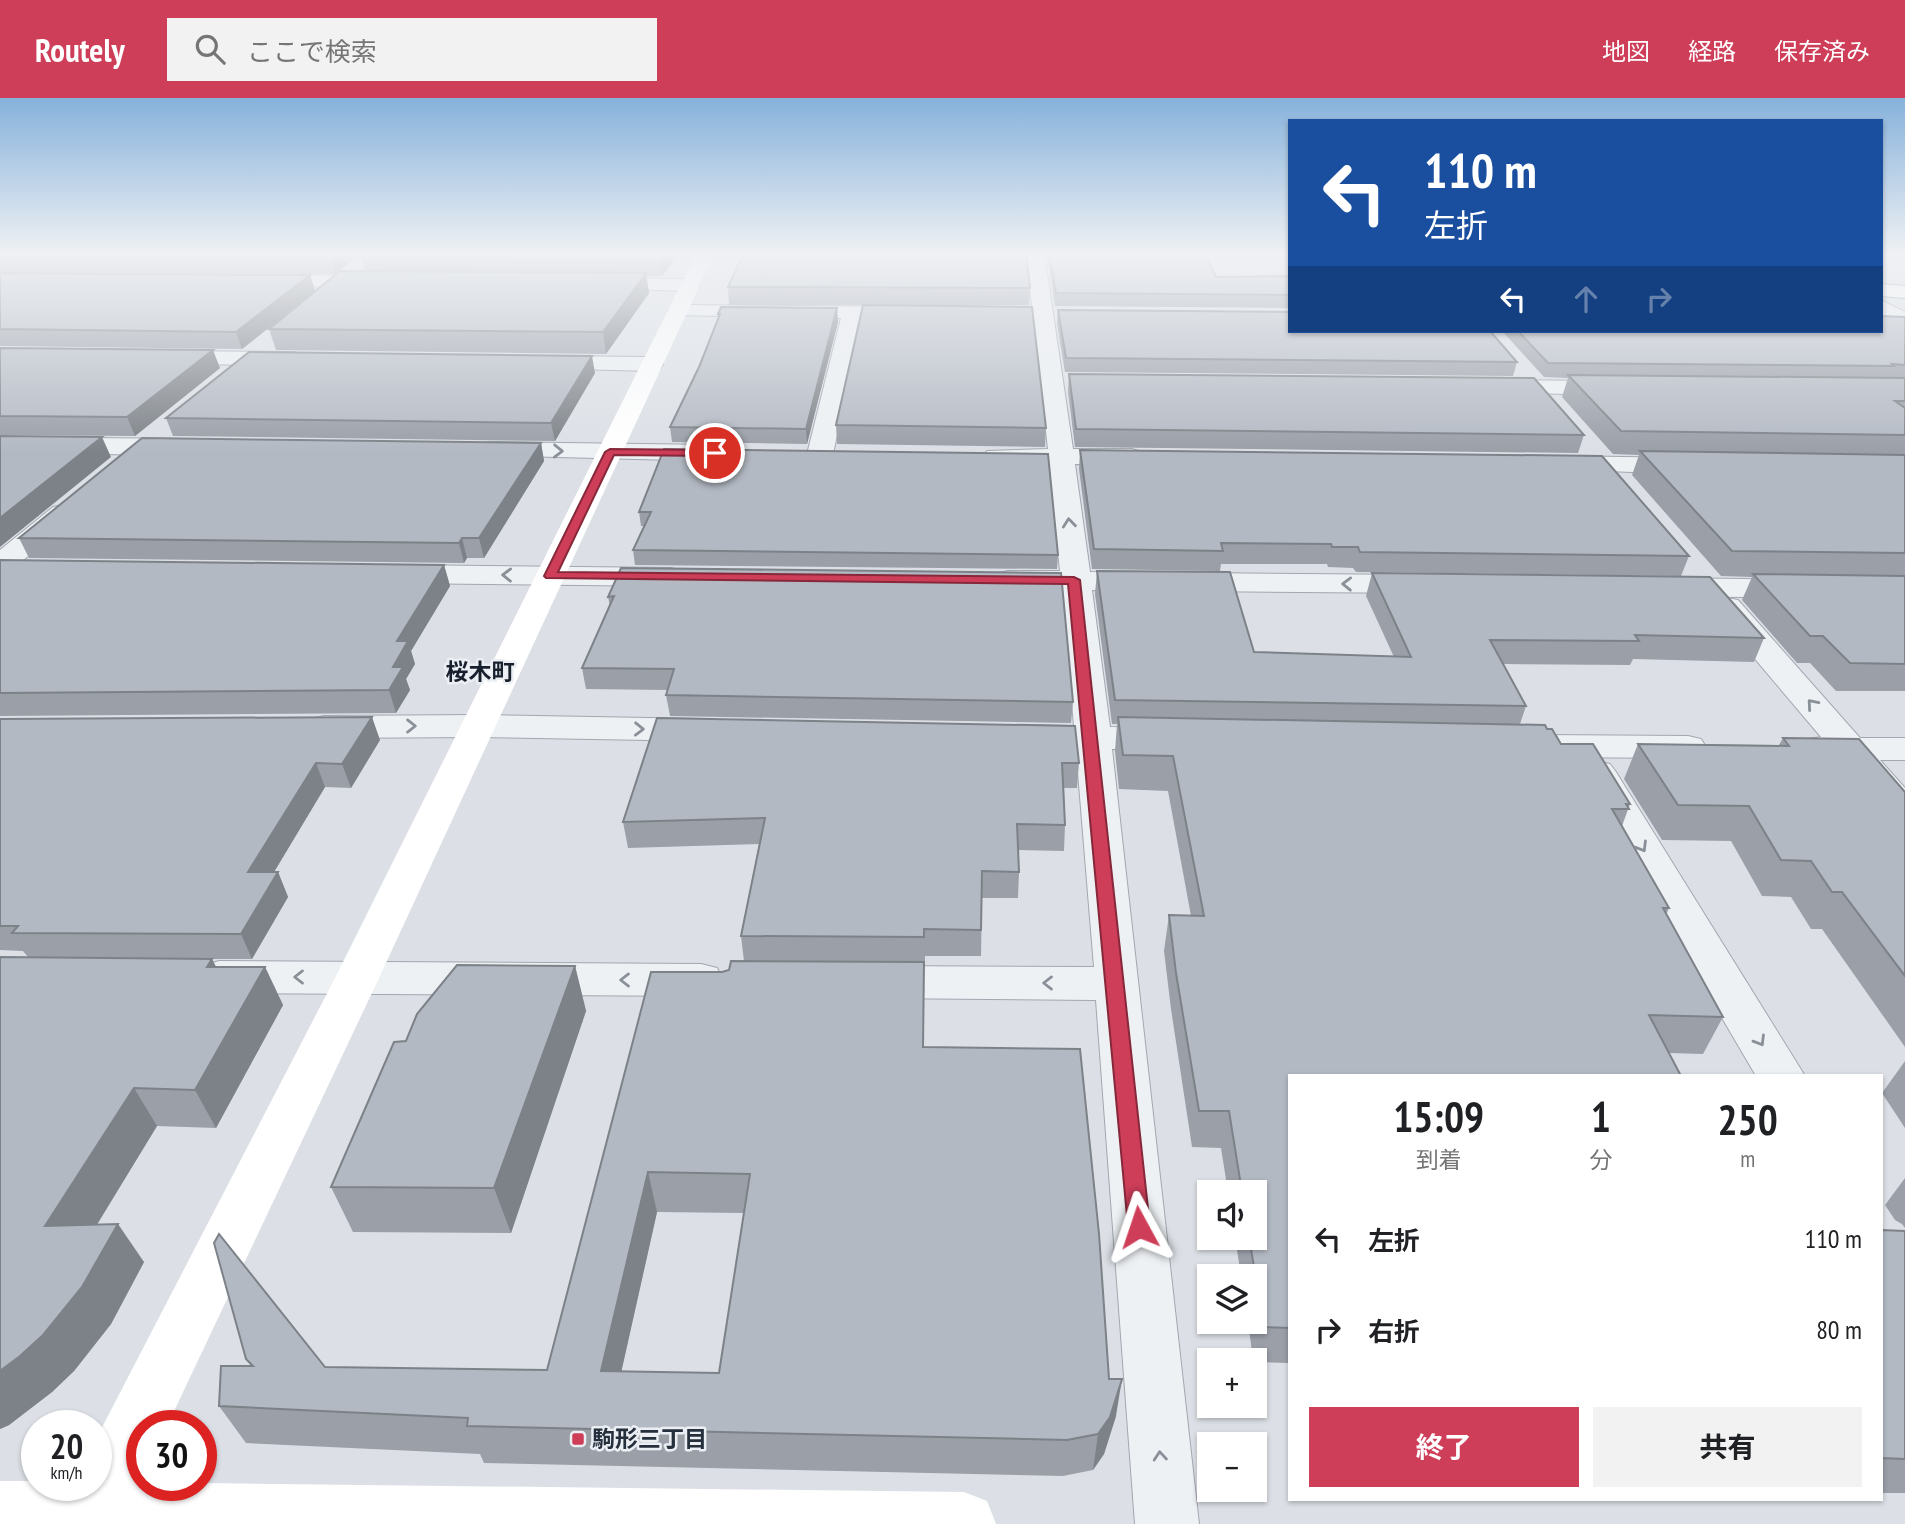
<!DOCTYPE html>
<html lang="ja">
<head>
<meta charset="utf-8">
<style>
  body { margin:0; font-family:"PT Sans Narrow","Noto Sans JP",sans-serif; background:#f2f2f2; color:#202124; height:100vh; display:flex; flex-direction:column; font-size:26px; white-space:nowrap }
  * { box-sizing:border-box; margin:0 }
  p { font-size:23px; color:#757577 }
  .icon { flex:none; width:38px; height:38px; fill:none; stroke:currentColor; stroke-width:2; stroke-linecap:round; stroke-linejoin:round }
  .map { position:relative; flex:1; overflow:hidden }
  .sheet { position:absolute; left:1288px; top:976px; width:595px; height:427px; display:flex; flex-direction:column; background:#fff; border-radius:0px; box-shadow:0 2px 5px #0004 }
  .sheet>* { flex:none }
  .top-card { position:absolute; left:1288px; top:21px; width:595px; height:214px; border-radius:0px; box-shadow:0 2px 5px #0004; background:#1a4fa0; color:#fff; overflow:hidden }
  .controls { position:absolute; left:1197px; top:1082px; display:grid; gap:14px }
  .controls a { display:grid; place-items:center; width:70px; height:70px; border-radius:0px; background:#fff; box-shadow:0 2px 5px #0004; font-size:35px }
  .speed { position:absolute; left:21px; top:1312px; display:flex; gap:14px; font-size:35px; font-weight:700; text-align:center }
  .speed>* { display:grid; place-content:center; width:91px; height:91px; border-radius:50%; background:#fff; box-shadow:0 2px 5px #0004; line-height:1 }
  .speed small { font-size:18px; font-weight:400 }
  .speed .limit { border:10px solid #d22; background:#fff; color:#111 }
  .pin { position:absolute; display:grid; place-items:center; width:60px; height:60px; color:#fff; margin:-30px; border:4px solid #fff; border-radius:50%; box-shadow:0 2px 7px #0007 }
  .me { position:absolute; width:77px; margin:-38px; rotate:355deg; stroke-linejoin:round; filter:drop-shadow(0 0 5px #0008) }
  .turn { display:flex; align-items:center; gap:24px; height:147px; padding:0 21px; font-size:32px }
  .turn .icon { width:91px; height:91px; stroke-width:2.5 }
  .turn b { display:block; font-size:49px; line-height:60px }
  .lanes { display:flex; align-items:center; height:66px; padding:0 21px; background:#0003; justify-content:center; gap:35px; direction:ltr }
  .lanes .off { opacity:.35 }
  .eta { display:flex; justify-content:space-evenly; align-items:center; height:119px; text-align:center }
  .eta b { font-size:42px; font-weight:700; line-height:49px }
  .button { display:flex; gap:14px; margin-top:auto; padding:14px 21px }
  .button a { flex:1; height:80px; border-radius:0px; background:#ce3e59; color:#fff; font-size:28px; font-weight:700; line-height:80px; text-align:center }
  .button a+a { background:#f2f2f2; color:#202124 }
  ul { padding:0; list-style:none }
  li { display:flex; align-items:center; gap:21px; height:91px; padding:0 21px }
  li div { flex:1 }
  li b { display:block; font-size:26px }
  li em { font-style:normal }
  header { display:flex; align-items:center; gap:42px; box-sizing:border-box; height:98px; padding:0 35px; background:#ce3e59; color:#fff }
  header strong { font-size:33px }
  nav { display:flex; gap:38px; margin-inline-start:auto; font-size:24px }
  .search { width:490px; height:63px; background:#f2f2f2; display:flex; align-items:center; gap:18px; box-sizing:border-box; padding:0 24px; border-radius:0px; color:#757577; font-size:26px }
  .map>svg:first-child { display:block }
</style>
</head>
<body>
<header>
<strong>Routely</strong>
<div class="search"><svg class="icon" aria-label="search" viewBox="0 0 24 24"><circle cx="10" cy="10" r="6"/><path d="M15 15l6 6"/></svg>ここで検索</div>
<nav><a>地図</a><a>経路</a><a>保存済み</a></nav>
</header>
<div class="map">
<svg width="1905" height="1426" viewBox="0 0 1905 1426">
  <rect width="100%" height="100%" fill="#dce0e6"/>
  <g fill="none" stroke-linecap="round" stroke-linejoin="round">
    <defs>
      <g id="street">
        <path d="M1026,154H1044L1073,351H1132L1141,354L1145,359L1141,364L1132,367L1075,366L1090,474L1420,477L1431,480L1435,486L1431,492L1420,495L1092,492L1110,629L1167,630L1180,633L1185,641L1180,649L1167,652L1112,651L1199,1426H1135L1096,902L873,900L857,896L851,884L857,872L873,868L1094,869L1076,650L1024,649L1011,646L1006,638L1011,630L1024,627L1074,628L1062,492L1008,491L997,488L993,482L997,476L1008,473H1060L1049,366L987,363L983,358L987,353L1048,351Z"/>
        <path d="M261,177L379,178L389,184L379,190L254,187L251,183L254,179Z"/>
        <path d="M597,180L690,181L700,187L690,193L590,190L587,186Z"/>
        <path d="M1881,202L1905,214V229L1881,217Z"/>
        <path d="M678,207L914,209L921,211L924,215L921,219L914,221H862L833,356L829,361L820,364L811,361L807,356L841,220L671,217L668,213L671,209Z"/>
        <path d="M164,253L293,254L301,256L304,261L301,266L293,268L156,265L153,260L156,255Z"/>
        <path d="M542,258L652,259L660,261L663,266L660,271L652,273L534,270L531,265L534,260Z"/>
        <path d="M1490,282L1615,283L1623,285L1627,290L1623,295L1615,297L1482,294L1478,289L1482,284Z"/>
        <path d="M0,339L183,341L192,344L196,349L192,354L183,357L0,355Z"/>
        <path d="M489,344L715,347L724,350L728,355L724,360L715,363L480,357L476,352L480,347Z"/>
        <path d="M1559,358L1688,360L1697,362L1701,368L1697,374L1688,376L1550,371L1546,366L1550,361Z"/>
        <path d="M63,407L73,409L77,415L73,421L10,473L0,476V452L53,409Z"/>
        <path d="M395,467L671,470L682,473L686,479L682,485L671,488L395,485L384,482L380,476L384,470Z"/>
        <path d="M1669,480L1905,483V501L1669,498L1658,495L1654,489L1658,483Z"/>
        <path d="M1727,500L1738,502L1860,640H1905V662H1880L1905,690V726L1891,723L1839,661L1802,658L1797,650L1802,642L1821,639L1711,509L1716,502Z"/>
        <path d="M478,617L705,621L718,624L723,632L718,640L705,643L478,639L324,640L311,637L306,629L311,621L324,618Z"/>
        <path d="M1542,637L1688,638L1701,641L1706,649L1701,657L1688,660L1542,659L1529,656L1524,648L1529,640Z"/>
        <path d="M1597,663L1610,666L1616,674L1805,978H1756L1578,674L1584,666Z"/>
        <path d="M219,863L701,866L717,870L723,882L717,894L701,898L219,895L203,890L197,879L203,868Z"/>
      </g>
      <path id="highway" d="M1881,186L1905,188V200L1881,198Z"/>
    </defs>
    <!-- street casing -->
    <use href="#street" stroke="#a2a7b0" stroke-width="2"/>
    <!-- highway casing -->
    <use href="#highway" stroke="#838e9d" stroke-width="2"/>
    <!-- street -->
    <use href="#street" fill="#eef1f4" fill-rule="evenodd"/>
    <!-- secondary -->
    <path fill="#fff" fill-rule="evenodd" d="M697,154H715L379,880L167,1328H142L140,1385L142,1388H201V1385L964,1394L987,1403L996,1426H0V1383H37V1388H96V1341L335,880Z"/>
    <!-- highway -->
    <use href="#highway" fill="#fff" fill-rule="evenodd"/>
  </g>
  <!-- wall -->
  <g fill="#9a9fa8" fill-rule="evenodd">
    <path d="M0,154H362L335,176L0,174Z"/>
    <path d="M681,154L662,178H646L649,195L606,256L276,252L269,231L365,173L361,161Z"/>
    <path d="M1048,154H1166L1216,179L1290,178V210L1055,208L1048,162Z"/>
    <path d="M0,175L310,177L315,193L242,251L0,248Z"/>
    <path d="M728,189L1030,190L1029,207H888L1046,330L1045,349L837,346L836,327L863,207H729Z"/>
    <path d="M1058,212L1517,264L1513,278L1065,274L1057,226Z"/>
    <path d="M718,216L838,224L807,346L672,344L670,329L699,269L718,220Z"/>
    <path d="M1905,219V593H1836L1810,565H1797L1742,502L1752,479L1721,478L1632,377L1639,357L1613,356L1562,299L1568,280L1544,279L1502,233H1881Z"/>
    <path d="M0,250L220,270L135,338L0,337Z"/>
    <path d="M595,275L555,343L173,338L166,320Z"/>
    <path d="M1069,276L1584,337L1578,355L1075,349L1068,294Z"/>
    <path d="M541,345L544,363L484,460H467L464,465L29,460L19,440Z"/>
    <path d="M664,351L1058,457L1057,471L635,467L633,452L644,428H641L639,414Z"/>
    <path d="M1080,352L1689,458L1681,478L1356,474L1353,470L1328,469L1327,466H1221L1220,473L1092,471L1079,371Z"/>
    <path d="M0,462L444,467L450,488L411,553L415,566L406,581L410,592L396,615L0,618Z"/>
    <path d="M621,470L1073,604L1071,625L670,618L666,597L668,592L586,591L582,570L610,508L608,499Z"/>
    <path d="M1097,473L1254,554L1394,559L1366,498L1372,475L1764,540L1754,564L1633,561L1630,567L1503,566L1526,608L1520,626L1547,631L1561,646L1630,706L1622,728L1669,810L1666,817L1723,919L1703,956L1668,955L1290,978V1265L1255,1264V1262H1253L1248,1223H1255V1178H1241L1235,1139H1255V1094H1228L1221,1050L1192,1049L1171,911L1164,853L1169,817L1191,818L1168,693L1119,691L1115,653L1117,626H1112L1095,496Z"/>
    <path d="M657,620L1079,665L1077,690H1064L1065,727L1064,753L1018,752L1019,774L1018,800H982L981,858H925V865H924V949L1109,1281L1116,1318L1104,1356L1093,1372L1063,1378L484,1365L480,1356L246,1345L219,1308L251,1268L246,1261L325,1269L547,1272L722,874L729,872L744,863L741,838L759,746L628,750L623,724ZM657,1114L744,1115L719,1275L621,1274Z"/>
    <path d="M0,621L380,642L351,690L325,689L274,774H278L288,799L252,861H205H212L216,869H265L283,907L216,1030L157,1028L97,1127L144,1164L111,1226L74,1273L52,1294L9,1327L0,1331V859H28L23,853L0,852Z"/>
    <path d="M1783,640L1905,694V949L1822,831H1811L1791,799L1762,798L1731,743L1662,742L1624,681L1638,646L1779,647Z"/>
    <path d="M575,868L586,913L511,1135L353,1134L331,1089L406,943Z"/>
    <path d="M1905,963V1030L1882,995Z"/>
    <path d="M1905,1080V1130L1902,1126L1895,1122L1885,1107Z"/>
    <path d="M1881,1132L1905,1133V1395H1881Z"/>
  </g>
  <!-- shaded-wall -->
  <g fill="#7d8288">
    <path d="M339,154H362L335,176L331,161Z"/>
    <path d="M667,154H681L662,178L660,163Z"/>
    <path d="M646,175L649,195L606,256L603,234Z"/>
    <path d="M310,177L315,193L242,251L236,234Z"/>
    <path d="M837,210L838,224L807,346L806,331Z"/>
    <path d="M213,252L220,270L135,338L127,319Z"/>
    <path d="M592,258L595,275L555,343L551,325Z"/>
    <path d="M102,339L111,359L0,449V420Z"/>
    <path d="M541,345L544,363L484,460L479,440Z"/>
    <path d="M462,440L467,460L464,465L459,445Z"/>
    <path d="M444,467L450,488L411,553L415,566L406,581L410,592L396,615L389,592L397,543Z"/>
    <path d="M372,619L380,642L351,690L342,666Z"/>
    <path d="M316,665L325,689L259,799L248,774Z"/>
    <path d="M278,774L288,799L252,861L241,836Z"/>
    <path d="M212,861L231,898L207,869Z"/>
    <path d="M924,864V988L923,949Z"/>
    <path d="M575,868L586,913L511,1135L494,1090Z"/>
    <path d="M265,869L283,907L216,1030L195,992Z"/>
    <path d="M134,990L157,1028L73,1165L45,1128Z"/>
    <path d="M648,1074L657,1114L613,1311L601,1273Z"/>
    <path d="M118,1126L144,1164L111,1226L74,1273L52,1294L9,1327L0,1331V1273Z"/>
    <path d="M1122,1281L1116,1318L1104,1356L1093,1372L1098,1336Z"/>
  </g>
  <!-- building -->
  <g fill="#b3b9c3" stroke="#7d8288" stroke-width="2" fill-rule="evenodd">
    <path d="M0,154H339L331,161L0,159Z"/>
    <path d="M369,154H667L660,163L361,161Z"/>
    <path d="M744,154H1026L1030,190L728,189Z"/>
    <path d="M1049,154L1205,155L1216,179L1290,178V197L1056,195Z"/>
    <path d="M340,173L646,175L603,234L269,231Z"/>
    <path d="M0,175L310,177L236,234L0,231Z"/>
    <path d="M863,207L1032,209L1046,330L836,327Z"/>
    <path d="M721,209L837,210L806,331L670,329L699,269L720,216H718Z"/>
    <path d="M1058,212L1290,214V233H1490L1517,264L1066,260Z"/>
    <path d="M1881,218L1905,219V267L1892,266L1894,268L1548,265L1518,233H1881Z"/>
    <path d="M0,250L213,252L127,319L0,318Z"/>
    <path d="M249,254L592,258L551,325L166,320Z"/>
    <path d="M1069,276L1534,280L1584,337L1076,331Z"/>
    <path d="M1568,277L1905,280V303H1895L1905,310V337L1621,333Z"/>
    <path d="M0,338L102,339L0,420Z"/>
    <path d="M142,340L541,345L479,440H462L459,445L19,440Z"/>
    <path d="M664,351L1048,356L1058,457L633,452L651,414H639Z"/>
    <path d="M1080,352L1602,358L1689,458L1360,454L1358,449H1332L1331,446L1221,445L1223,453L1094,451Z"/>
    <path d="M1640,353L1905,357V455L1732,453Z"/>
    <path d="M0,462L444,467L397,543H408L393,569H403L389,592L0,595Z"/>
    <path d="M621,470L1061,475L1073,604L666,597L674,571L582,570L614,498L608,499Z"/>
    <path d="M1097,473L1230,474L1254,554L1411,559L1372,475L1710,479L1764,540L1635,537L1639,543L1490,542L1526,608L1115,602Z"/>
    <path d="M1753,476L1905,478V566L1850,565L1823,538H1810Z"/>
    <path d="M372,619L342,666L316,665L248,774H278L241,836L12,835L18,828H0V621Z"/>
    <path d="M1118,619L1545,627L1547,631H1552L1561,646H1593L1630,706H1626L1629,711H1612L1669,810H1663L1723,919L1649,917L1681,978H1290V1230L1264,1229L1249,1139H1255V1094H1242L1229,1013H1199L1176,875L1169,817L1204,818L1173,658L1123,657Z"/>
    <path d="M657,620L1075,628L1079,665H1062L1065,727L1017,726L1019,774L982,773L981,832L924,831V839L741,838L765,720L623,724Z"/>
    <path d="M1783,640L1859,641L1905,694V878L1842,794H1832L1811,763L1781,762L1749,708L1678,707L1638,646L1789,648Z"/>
    <path d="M0,859L212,861L207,869H265L195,992L134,990L45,1128L118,1126L82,1189L43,1237L20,1258L0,1273Z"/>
    <path d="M731,863L924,864L923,949L1080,951L1099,1136L1109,1281H1122L1110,1319L1098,1336L1067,1342L467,1328L468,1320L219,1308L221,1268H253L246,1261L214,1145L219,1136L325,1269L547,1272L651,874H722L729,872ZM648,1074L750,1076L719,1275L601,1273Z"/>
    <path d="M457,867L575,868L494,1090L331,1089L394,944L406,943L417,916Z"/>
    <path d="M1881,1132L1905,1133V1361L1881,1360Z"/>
  </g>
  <!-- one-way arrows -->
  <defs><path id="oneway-chevron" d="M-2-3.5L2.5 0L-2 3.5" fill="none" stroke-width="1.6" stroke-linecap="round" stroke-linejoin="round" transform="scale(1.75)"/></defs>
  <g stroke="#8a9098">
    <use href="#oneway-chevron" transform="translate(558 353) rotate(1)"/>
    <use href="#oneway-chevron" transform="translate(1069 425) rotate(-96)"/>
    <use href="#oneway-chevron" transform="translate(507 477) rotate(-179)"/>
    <use href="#oneway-chevron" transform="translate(1347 486) rotate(-179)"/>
    <use href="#oneway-chevron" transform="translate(1812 606) rotate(-131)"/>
    <use href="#oneway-chevron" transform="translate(411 628)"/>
    <use href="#oneway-chevron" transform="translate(639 631) rotate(1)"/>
    <use href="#oneway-chevron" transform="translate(1642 749) rotate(59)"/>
    <use href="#oneway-chevron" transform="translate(299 879) rotate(-180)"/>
    <use href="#oneway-chevron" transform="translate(625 882) rotate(-180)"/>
    <use href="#oneway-chevron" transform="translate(1048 885) rotate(-180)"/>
    <use href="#oneway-chevron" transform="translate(1760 943) rotate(59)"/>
    <use href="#oneway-chevron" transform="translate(1160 1358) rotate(-95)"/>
  </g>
  <!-- sky -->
  <linearGradient id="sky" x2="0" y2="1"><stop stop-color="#87b2db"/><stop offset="0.44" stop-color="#eff1f4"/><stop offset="1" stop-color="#eff1f4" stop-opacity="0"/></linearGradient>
  <rect width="1905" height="354" fill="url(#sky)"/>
  <!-- route -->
  <path fill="#ce3e59" stroke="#86283a" stroke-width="2" d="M610,351L715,352L720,355L715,358L614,357L558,474L1074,479L1080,482L1150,1129L1147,1136L1139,1138L1131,1136L1128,1129L1068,486L546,480L544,478L605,354Z"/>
  <!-- markers -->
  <rect fill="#ce3e59" stroke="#ebeff4" stroke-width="2.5" x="571" y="1334" width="14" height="14" rx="3.5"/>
  <g text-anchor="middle" stroke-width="5" stroke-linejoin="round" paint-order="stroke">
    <!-- quarter labels -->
    <g font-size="23" font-weight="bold" fill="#18202d" stroke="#ebeff4">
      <text x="480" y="582">桜木町</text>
    </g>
    <!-- near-poi labels -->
    <g font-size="23" font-weight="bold" fill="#262f3c" stroke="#ebeff4" text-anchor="start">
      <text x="592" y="1349">駒形三丁目</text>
    </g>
  </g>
</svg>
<div class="controls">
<a><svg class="icon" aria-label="sound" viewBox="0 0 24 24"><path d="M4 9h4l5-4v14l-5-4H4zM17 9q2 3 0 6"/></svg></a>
<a><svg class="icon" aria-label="layers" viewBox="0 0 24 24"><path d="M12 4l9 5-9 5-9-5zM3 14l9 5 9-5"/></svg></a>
<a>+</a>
<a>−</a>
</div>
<div class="speed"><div>20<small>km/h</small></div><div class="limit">30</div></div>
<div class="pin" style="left:715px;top:355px;background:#d93025"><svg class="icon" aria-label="arrive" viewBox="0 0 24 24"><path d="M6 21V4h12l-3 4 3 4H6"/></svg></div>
<svg class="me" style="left:1139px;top:1129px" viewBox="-20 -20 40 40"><path d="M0-17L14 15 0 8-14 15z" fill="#ce3e59" stroke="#fff" stroke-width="4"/></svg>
<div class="top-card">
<div class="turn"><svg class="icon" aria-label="left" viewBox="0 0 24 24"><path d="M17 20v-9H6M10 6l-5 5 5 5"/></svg><div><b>110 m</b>左折</div></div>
<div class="lanes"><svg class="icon" aria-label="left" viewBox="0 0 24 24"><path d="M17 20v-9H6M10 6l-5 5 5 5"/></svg><svg class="icon off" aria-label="ahead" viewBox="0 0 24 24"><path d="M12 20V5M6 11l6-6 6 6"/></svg><svg class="icon off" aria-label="right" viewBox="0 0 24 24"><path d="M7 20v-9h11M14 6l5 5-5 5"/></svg></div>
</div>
<section class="sheet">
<div class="eta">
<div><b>15:09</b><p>到着</p></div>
<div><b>1</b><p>分</p></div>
<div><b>250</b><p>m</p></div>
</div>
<ul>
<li><svg class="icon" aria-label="left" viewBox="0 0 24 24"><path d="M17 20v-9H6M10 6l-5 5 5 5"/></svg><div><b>左折</b></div><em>110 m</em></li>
<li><svg class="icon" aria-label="right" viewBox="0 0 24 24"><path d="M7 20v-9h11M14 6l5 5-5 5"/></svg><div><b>右折</b></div><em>80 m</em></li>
</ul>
<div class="button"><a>終了</a><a>共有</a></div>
</section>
</div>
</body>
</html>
